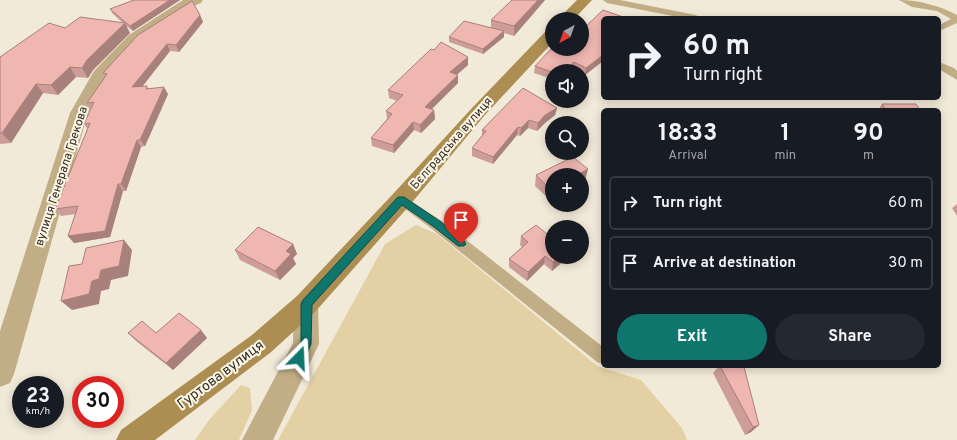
<!DOCTYPE html>
<html lang="en">
<head>
<meta charset="utf-8">
<style>
  body { margin:0; font-family:Overpass,sans-serif; background:#242831; color:#f1f3f6; height:100vh; display:flex; flex-direction:column; font-size:15px; white-space:nowrap }
  * { box-sizing:border-box; margin:0 }
  p { font-size:13px; color:#9ea1a6 }
  .icon { flex:none; width:22px; height:22px; fill:none; stroke:currentColor; stroke-width:2; stroke-linecap:round; stroke-linejoin:round }
  .map { position:relative; flex:1; overflow:hidden }
  .sheet { position:absolute; left:601px; top:108px; width:340px; height:260px; display:flex; flex-direction:column; background:#171b24; border-radius:6px; box-shadow:0 2px 10px #0003 }
  .sheet>* { flex:none }
  .guide { position:absolute; left:601px; top:16px; width:340px; height:84px; border-radius:6px; box-shadow:0 2px 10px #0003; background:#171b24; color:#f1f3f6; overflow:hidden }
  .needle { width:26px; rotate:220deg }
  .controls { position:absolute; left:545px; top:12px; display:grid; gap:8px }
  .controls a { display:grid; place-items:center; width:44px; height:44px; border-radius:50%; background:#171b24; box-shadow:0 2px 10px #0003; font-size:20px }
  .speed { position:absolute; left:12px; top:376px; display:flex; gap:8px; font-size:20px; font-weight:700; text-align:center }
  .speed>* { display:grid; place-content:center; width:52px; height:52px; border-radius:50%; background:#171b24; box-shadow:0 2px 10px #0003; line-height:1 }
  .speed small { font-size:10px; font-weight:400 }
  .speed .limit { border:6px solid #d22; background:#fff; color:#111 }
  .pin { position:absolute; display:grid; place-items:center; width:34px; height:34px; color:#fff; margin:-41px -17px; border-radius:50% 50% 50% 0; rotate:-45deg; box-shadow:0 0 4px #0007 }
  .pin .icon { rotate:45deg }
  .me { position:absolute; width:44px; margin:-22px; rotate:21deg; stroke-linejoin:round; filter:drop-shadow(0 0 3px #0008) }
  .turn { display:flex; align-items:center; gap:14px; height:84px; padding:0 16px; font-size:18px }
  .turn .icon { width:52px; height:52px; stroke-width:2.5 }
  .turn b { display:block; font-size:28px; line-height:34px }
  .eta { display:flex; justify-content:space-evenly; align-items:center; height:68px; text-align:center }
  .eta b { font-size:24px; font-weight:700; line-height:28px }
  .cta { display:flex; gap:8px; margin-top:auto; padding:8px 16px }
  .cta a { flex:1; height:46px; border-radius:24px; background:#0f766e; color:#fff; font-size:16px; font-weight:700; line-height:46px; text-align:center }
  .cta a+a { background:#242831; color:#f1f3f6 }
  ul { padding:0; list-style:none }
  li { display:flex; align-items:center; gap:12px; height:54px; margin:0 8px 6px; padding:0 8px; border:2px solid #363941; border-radius:6px }
  li div { flex:1 }
  li b { display:block; font-size:15px }
  li em { font-style:normal }
  .map>svg:first-child { display:block }
</style>
</head>
<body>
<div class="map">
<svg width="957" height="440" viewBox="0 0 957 440">
  <rect width="100%" height="100%" fill="#f2ead8"/>
  <!-- green -->
  <g fill="#e3d1a5">
    <path d="M416,225L437,234L597,366L641,380L682,428L687,440H278L385,244Z"/>
    <path d="M241,385L250,388L252,410L239,440H195L209,420Z"/>
  </g>
  <g fill="none" stroke-linecap="round" stroke-linejoin="round">
    <!-- lane -->
    <g fill="#c1ad86" fill-rule="evenodd">
      <path d="M603,0H620L696,15L700,18H683L607,3Z"/>
      <path d="M899,0C919,0 940,6 957,15V23L939,31V25L951,19L937,11L912,7Z"/>
      <path d="M939,62L954,68L957,71V80L939,69Z"/>
      <path d="M401,195L405,197L442,221L603,347V364L597,362L432,229L397,203L395,200L397,197Z"/>
    </g>
    <!-- street -->
    <g fill="#c1ad86" fill-rule="evenodd">
      <path d="M183,0H203L201,3L189,8L141,41L107,77L88,113L14,374L10,383L0,387V331L70,113L94,71L129,35Z"/>
      <path d="M306,293L315,296L318,304L319,344L273,440H242L293,343L294,304L297,296Z"/>
    </g>
    <!-- secondary -->
    <g fill="#ac8e52" fill-rule="evenodd">
      <path d="M577,0H592L574,19H558Z"/>
      <path d="M552,29V43L484,116L409,206L315,312L270,353L155,440H116L121,430L252,335L297,296L393,194L472,108L546,31Z"/>
    </g>
  </g>
  <!-- wall -->
  <g fill="#ce9d98">
    <path d="M134,0H180L133,31L126,26L130,33L93,70L88,78L76,77L58,95L43,93L11,143L0,144V57L65,28L123,23L113,14L110,9Z"/>
    <path d="M545,0L514,36L504,33V37L483,54L449,42V37L491,28V20Z"/>
    <path d="M200,15L203,22L179,52L170,51L143,86L168,94L145,146L141,147L126,191H123L110,237L74,243L68,236L76,214L61,216L55,209L88,130L84,124L91,109L87,103L105,77L103,73Z"/>
    <path d="M603,18V61L585,75L582,73V71H578L573,69L571,71H552V79L534,73L535,66L582,49Z"/>
    <path d="M468,65L457,75H458V83L431,109L434,110L435,119L421,133L414,130L394,153L372,146L371,138L387,119L386,111L397,101L389,98L388,90Z"/>
    <path d="M882,104L920,110H878Z"/>
    <path d="M557,108L555,115L545,123L537,131L528,128L520,136L517,135L493,164L472,156V148L482,136V130Z"/>
    <path d="M588,169L585,180L549,199L535,186L536,175Z"/>
    <path d="M957,204V216L952,208Z"/>
    <path d="M521,236L552,257H566V259L552,271L544,264L527,281L509,267V259L522,247L520,245Z"/>
    <path d="M293,244L297,254L293,258L296,264L280,280L240,260L235,250Z"/>
    <path d="M603,276V286L601,283Z"/>
    <path d="M128,333H156L207,338L173,370L136,341Z"/>
    <path d="M719,366H734L759,425L751,432L745,435L713,373Z"/>
  </g>
  <!-- shaded-wall -->
  <g fill="#a8807c">
    <path d="M170,0H180L133,31L130,26Z"/>
    <path d="M538,0H545L514,36V26Z"/>
    <path d="M200,15L203,22L179,52L176,45Z"/>
    <path d="M125,23L130,33L93,70L88,78L82,68L87,60Z"/>
    <path d="M504,31V37L483,54V49Z"/>
    <path d="M167,44L170,51L136,94L132,87Z"/>
    <path d="M603,55V61L585,75L586,68Z"/>
    <path d="M468,57V65L450,80V72Z"/>
    <path d="M574,62L573,69L571,71H566Z"/>
    <path d="M70,67L76,77L58,95L51,85Z"/>
    <path d="M458,75V83L426,115L425,107Z"/>
    <path d="M36,84L43,93L11,143L2,133Z"/>
    <path d="M164,87L168,94L145,146L140,140Z"/>
    <path d="M557,108L555,115L545,123L537,131L538,123L545,115Z"/>
    <path d="M434,110L435,119L421,133L420,125Z"/>
    <path d="M529,120L528,128L520,136L521,128Z"/>
    <path d="M413,122L414,130L394,153L393,145Z"/>
    <path d="M518,127L517,135L493,164V157Z"/>
    <path d="M137,140L141,147L126,191L121,184Z"/>
    <path d="M588,169L585,180L582,181V175H577Z"/>
    <path d="M118,184L123,191L110,237L74,243L68,236Z"/>
    <path d="M552,188V197L549,199L550,189Z"/>
    <path d="M124,240L132,250L128,276L111,280L109,289L101,291L99,304L72,310L61,301L92,281Z"/>
    <path d="M293,244L297,254L293,258L296,264L280,280L275,271L286,251Z"/>
    <path d="M545,256L544,264L527,281L528,272Z"/>
    <path d="M560,257H566V259L552,271L553,262Z"/>
    <path d="M201,330L207,338L173,370L166,363Z"/>
    <path d="M759,425L751,432L745,435L753,427Z"/>
  </g>
  <!-- building -->
  <g fill="#f0b7b1" stroke="#a8807c">
    <path d="M134,0H170L130,26L110,9Z"/>
    <path d="M512,0H538L514,26L491,20Z"/>
    <path d="M192,1L200,15L176,45L167,44L132,87L147,86L146,89L164,87L140,140H137L121,184H118L105,231L68,236L78,206L55,209L90,123L84,124L94,102L87,103L107,74L103,73L138,35Z"/>
    <path d="M603,10L626,18H603V55L586,68L574,62L566,71H552V72L535,66L552,48V49H582V30Z"/>
    <path d="M80,17L125,23L87,60L82,68L70,67L51,85L36,84L2,133H0V57L49,23L65,28Z"/>
    <path d="M464,21L504,31L483,49L449,37Z"/>
    <path d="M441,42L468,57L450,72L458,75L425,107L434,110L420,125L413,122L393,145L371,138L392,114L386,111L403,95L388,90L431,49L434,50Z"/>
    <path d="M523,88L557,108L545,115L538,123L529,120L521,128L518,127L493,157L472,148L486,131L482,130Z"/>
    <path d="M882,104H916L920,110H886Z"/>
    <path d="M573,157L588,169L577,175H552V188L550,189L536,175Z"/>
    <path d="M536,225L552,238V257H560L553,262L545,256L528,272L509,259L528,242L521,236Z"/>
    <path d="M258,227L293,244L286,251L291,254L275,271L235,250Z"/>
    <path d="M124,240L119,266L101,270L99,279L92,281L89,294L61,301L69,266L82,264L86,248Z"/>
    <path d="M179,313L201,330L166,363L128,333L142,321L156,333Z"/>
    <path d="M720,366L744,367L759,425L753,427Z"/>
  </g>
  <!-- route -->
  <path fill="#0f766e" stroke="#0a4d48" d="M398,197H404L441,222L464,241L466,244L464,246H458L434,227L402,205L312,305L311,344L303,362L299,363L295,362L293,358L301,344V304L303,300Z"/>
  <g text-anchor="middle" stroke-width="4" stroke-linejoin="round" paint-order="stroke">
    <!-- street labels -->
    <g font-size="12" fill="#2f2c25" stroke="#fff7e6">
      <text transform="translate(451 143) rotate(-49)" y="4">Бєлградська вулиця</text>
      <text transform="translate(61 176) rotate(-72)" y="4">вулиця Генерала Грекова</text>
    </g>
    <!-- near-street labels -->
    <g font-size="14" fill="#2f2c25" stroke="#fff7e6">
      <text transform="translate(220 374) rotate(-37)" y="5">Гуртова вулиця</text>
    </g>
  </g>
</svg>
<div class="controls">
<a><svg class="needle" viewBox="-14 -14 28 28"><path d="M0-13l5 13h-10z" fill="#e53935"/><path d="M0 13l5-13h-10z" fill="#9ea1a6"/></svg></a>
<a><svg class="icon" aria-label="sound" viewBox="0 0 24 24"><path d="M4 9h4l5-4v14l-5-4H4zM17 9q2 3 0 6"/></svg></a>
<a><svg class="icon" aria-label="search" viewBox="0 0 24 24"><circle cx="10" cy="10" r="6"/><path d="M15 15l6 6"/></svg></a>
<a>+</a>
<a>−</a>
</div>
<div class="speed"><div>23<small>km/h</small></div><div class="limit">30</div></div>
<div class="pin" style="left:461px;top:244px;background:#d93025"><svg class="icon" aria-label="arrive" viewBox="0 0 24 24"><path d="M6 21V4h12l-3 4 3 4H6"/></svg></div>
<svg class="me" style="left:299px;top:358px" viewBox="-20 -20 40 40"><path d="M0-17L14 15 0 8-14 15z" fill="#0f766e" stroke="#fff" stroke-width="4"/></svg>
<div class="guide">
<div class="turn"><svg class="icon" aria-label="right" viewBox="0 0 24 24"><path d="M7 20v-9h11M14 6l5 5-5 5"/></svg><div><b>60 m</b>Turn right</div></div>
</div>
<section class="sheet">
<div class="eta">
<div><b>18:33</b><p>Arrival</p></div>
<div><b>1</b><p>min</p></div>
<div><b>90</b><p>m</p></div>
</div>
<ul>
<li><svg class="icon" aria-label="right" viewBox="0 0 24 24"><path d="M7 20v-9h11M14 6l5 5-5 5"/></svg><div><b>Turn right</b></div><em>60 m</em></li>
<li><svg class="icon" aria-label="arrive" viewBox="0 0 24 24"><path d="M6 21V4h12l-3 4 3 4H6"/></svg><div><b>Arrive at destination</b></div><em>30 m</em></li>
</ul>
<div class="cta"><a>Exit</a><a>Share</a></div>
</section>
</div>
</body>
</html>
